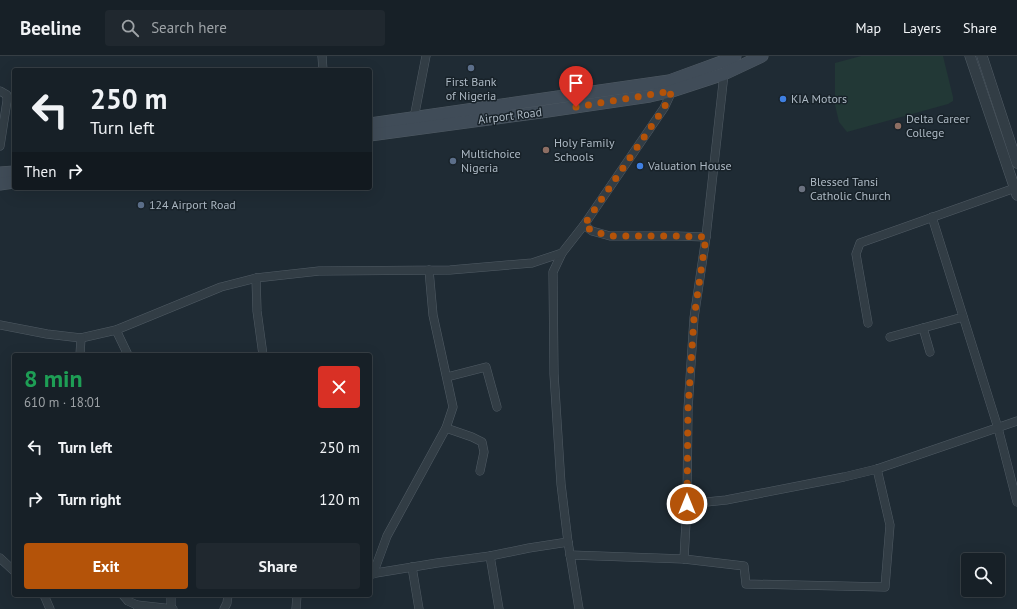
<!DOCTYPE html>
<html lang="en">
<head>
<meta charset="utf-8">
<style>
  body { margin:0; font-family:"PT Sans",sans-serif; background:#20282f; color:#f1f3f6; height:100vh; display:flex; flex-direction:column; font-size:15px; white-space:nowrap }
  * { box-sizing:border-box; margin:0 }
  p { font-size:13px; color:#9ea3a7 }
  .icon { flex:none; width:22px; height:22px; fill:none; stroke:currentColor; stroke-width:2; stroke-linecap:round; stroke-linejoin:round }
  .map { position:relative; flex:1; overflow:hidden }
  .panel { position:absolute; left:12px; top:297px; width:360px; height:244px; display:flex; flex-direction:column; background:#172027; border-radius:4px; box-shadow:0 4px 16px #0002,0 0 0 1px #363e44 }
  .panel>* { flex:none }
  .hud { position:absolute; left:12px; top:12px; width:360px; height:122px; border-radius:4px; box-shadow:0 4px 16px #0002,0 0 0 1px #363e44; background:#172027; color:#f1f3f6; overflow:hidden }
  .controls { position:absolute; left:961px; top:497px; display:grid; gap:8px }
  .controls a { display:grid; place-items:center; width:44px; height:44px; border-radius:4px; background:#172027; box-shadow:0 4px 16px #0002,0 0 0 1px #363e44; font-size:20px }
  .pin { position:absolute; display:grid; place-items:center; width:34px; height:34px; color:#fff; margin:-41px -17px; border-radius:50% 50% 50% 0; rotate:-45deg; box-shadow:0 0 4px #0007 }
  .pin .icon { rotate:45deg }
  .me { position:absolute; width:44px; margin:-22px; rotate:0deg; stroke-linejoin:round; filter:drop-shadow(0 0 3px #0008) }
  .turn { display:flex; align-items:center; gap:14px; height:84px; padding:0 12px; font-size:18px }
  .turn .icon { width:52px; height:52px; stroke-width:2.5 }
  .turn b { display:block; font-size:28px; line-height:34px }
  .then { display:flex; align-items:center; height:38px; padding:0 12px; background:#0003; gap:8px; font-size:15px }
  .round { display:grid; place-items:center; flex:none; width:42px; height:42px; border-radius:4px; background:#20282f }
  .summary { display:flex; align-items:center; justify-content:space-between; height:68px; padding:0 12px }
  h1 { font-size:24px; font-weight:700; line-height:30px; color:#1e9e55 }
  .action { display:flex; gap:8px; margin-top:auto; padding:8px 12px }
  .action a { flex:1; height:46px; border-radius:4px; background:#b45309; color:#fff; font-size:16px; font-weight:700; line-height:46px; text-align:center }
  .action a+a { background:#20282f; color:#f1f3f6 }
  ul { padding:0; list-style:none }
  li { display:flex; align-items:center; gap:12px; height:52px; padding:0 12px }
  li div { flex:1 }
  li b { display:block; font-size:15px }
  li em { font-style:normal }
  header { display:flex; align-items:center; gap:24px; box-sizing:border-box; height:56px; padding:0 20px; background:#172027; border-bottom:1px solid #363e44 }
  header strong { font-size:19px }
  nav { display:flex; gap:22px; margin-inline-start:auto; font-size:14px }
  .search { width:280px; height:36px; background:#20282f; display:flex; align-items:center; gap:10px; box-sizing:border-box; padding:0 14px; border-radius:4px; color:#9ea3a7; font-size:15px }
  .map>svg:first-child { display:block }
</style>
</head>
<body>
<header>
<strong>Beeline</strong>
<div class="search"><svg class="icon" aria-label="search" viewBox="0 0 24 24"><circle cx="10" cy="10" r="6"/><path d="M15 15l6 6"/></svg>Search here</div>
<nav><a>Map</a><a>Layers</a><a>Share</a></nav>
</header>
<div class="map">
<svg width="1017" height="553" viewBox="0 0 1017 553">
  <rect width="100%" height="100%" fill="#1f2b34"/>
  <!-- green -->
  <path fill="#223836" d="M861,0H943L953,41V45L948,48L847,76L839,66L835,49V7Z"/>
  <g fill="none" stroke-linecap="round" stroke-linejoin="round">
    <defs>
      <g id="minor">
        <path d="M322,0L323,14"/>
        <path d="M0,35L7,39V45L0,90"/>
        <path d="M414,62L426,0"/>
        <path d="M932,161L998,372L1017,446"/>
        <path d="M584,169L592,175L610,180H676L706,181"/>
        <path d="M562,197L553,216L554,318L561,428L568,486L579,553"/>
        <path d="M256,222L257,255L263,299"/>
        <path d="M868,267L856,198L860,187L1015,132"/>
        <path d="M0,269L47,278L81,282L116,274L221,231L256,222L319,215L450,214L532,207L562,197L584,169L664,52L672,35"/>
        <path d="M923,272L930,296"/>
        <path d="M116,274L128,299"/>
        <path d="M890,281L963,261"/>
        <path d="M80,299L81,282"/>
        <path d="M447,321L486,311L497,351"/>
        <path d="M446,372L472,381L482,386L484,396L480,415"/>
        <path d="M687,448L726,444L844,421L877,413L1017,365"/>
        <path d="M570,499L684,503L744,510L746,528L885,531L890,469L877,413"/>
        <path d="M490,500L499,553"/>
        <path d="M0,502L14,515"/>
        <path d="M684,503L687,448L688,353L694,262L706,181L724,18"/>
        <path d="M412,511L419,553"/>
        <path d="M370,518L437,507L490,500L529,492L568,486"/>
        <path d="M373,518L387,480L446,372L453,351L433,259L429,214"/>
        <path d="M44,539L50,553"/>
        <path d="M123,539L128,545L137,549L138,553"/>
        <path d="M137,549L173,553"/>
        <path d="M171,553V539"/>
        <path d="M224,553L227,547L228,539"/>
        <path d="M296,553L297,539"/>
      </g>
      <g id="tertiary">
        <path d="M970,0L1017,139"/>
        <path d="M982,0L1017,107"/>
      </g>
      <g id="secondary">
        <path d="M370,68L669,25L724,5L735,0"/>
        <path d="M370,79L541,56L650,40L672,35L724,18L762,0"/>
        <path d="M0,117L14,116"/>
        <path d="M0,128L14,126"/>
      </g>
    </defs>
    <!-- minor casing -->
    <use href="#minor" stroke="#505b64" stroke-width="9"/>
    <!-- tertiary casing -->
    <use href="#tertiary" stroke="#505b64" stroke-width="11"/>
    <!-- secondary casing -->
    <use href="#secondary" stroke="#505b64" stroke-width="13"/>
    <!-- minor -->
    <use href="#minor" stroke="#323d45" stroke-width="8"/>
    <!-- tertiary -->
    <use href="#tertiary" stroke="#323d45" stroke-width="10"/>
    <!-- secondary -->
    <use href="#secondary" stroke="#404c58" stroke-width="12"/>
  </g>
  <g fill="none" stroke-linecap="round" stroke-linejoin="round">
    <!-- route -->
    <path stroke="#b45309" stroke-width="7" stroke-dasharray="0 12.6" d="M576,51L672,35L664,52L584,169L592,175L610,180H676L706,181L694,262L688,353L687,448"/>
  </g>
  <!-- markers -->
  <g fill="#5c6f8a" stroke="#182229" stroke-width="1.5">
    <circle cx="471" cy="12" r="4"/>
    <circle cx="453" cy="105" r="4"/>
    <circle cx="141" cy="149" r="4"/>
  </g>
  <g fill="#3f7fe0" stroke="#182229" stroke-width="1.5">
    <circle cx="783" cy="43" r="4"/>
    <circle cx="640" cy="110" r="4"/>
  </g>
  <g fill="#8d6e63" stroke="#182229" stroke-width="1.5">
    <circle cx="898" cy="70" r="4"/>
    <circle cx="546" cy="94" r="4"/>
  </g>
  <circle fill="#6b7280" stroke="#182229" stroke-width="1.5" cx="802" cy="133" r="4"/>
  <g text-anchor="middle" stroke-width="3" stroke-linejoin="round" paint-order="stroke">
    <!-- poi labels -->
    <g font-size="12" fill="#acb8c3" stroke="#182229" text-anchor="start">
      <text x="471" y="30" text-anchor="middle">First Bank<tspan x="471" dy="14">of Nigeria</tspan></text>
      <text x="791" y="47">KIA Motors</text>
      <text x="906" y="67">Delta Career<tspan x="906" dy="14">College</tspan></text>
      <text x="554" y="91">Holy Family<tspan x="554" dy="14">Schools</tspan></text>
      <text x="461" y="102">Multichoice<tspan x="461" dy="14">Nigeria</tspan></text>
      <text x="648" y="114">Valuation House</text>
      <text x="810" y="130">Blessed Tansi<tspan x="810" dy="14">Catholic Church</tspan></text>
      <text x="149" y="153">124 Airport Road</text>
    </g>
    <!-- street labels -->
    <g font-size="12" fill="#acb8c3" stroke="#182229">
      <text transform="translate(510 60) rotate(-7)" y="4">Airport Road</text>
    </g>
  </g>
</svg>
<div class="controls">
<a><svg class="icon" aria-label="search" viewBox="0 0 24 24"><circle cx="10" cy="10" r="6"/><path d="M15 15l6 6"/></svg></a>
</div>
<div class="pin" style="left:576px;top:51px;background:#d93025"><svg class="icon" aria-label="arrive" viewBox="0 0 24 24"><path d="M6 21V4h12l-3 4 3 4H6"/></svg></div>
<svg class="me" style="left:687px;top:448px" viewBox="-20 -20 40 40"><circle r="17" fill="#b45309" stroke="#fff" stroke-width="3"/><path d="M0-11L8 9 0 5-8 9z" fill="#fff"/></svg>
<div class="hud">
<div class="turn"><svg class="icon" aria-label="left" viewBox="0 0 24 24"><path d="M17 20v-9H6M10 6l-5 5 5 5"/></svg><div><b>250 m</b>Turn left</div></div>
<div class="then">Then<svg class="icon" aria-label="right" viewBox="0 0 24 24"><path d="M7 20v-9h11M14 6l5 5-5 5"/></svg></div>
</div>
<section class="panel">
<div class="summary"><div><h1>8 min</h1><p>610 m · 18:01</p></div><a class="round" style="background:#d93025;color:#fff"><svg class="icon" aria-label="close" viewBox="0 0 24 24"><path d="M6 6l12 12M18 6L6 18"/></svg></a></div>
<ul>
<li><svg class="icon" aria-label="left" viewBox="0 0 24 24"><path d="M17 20v-9H6M10 6l-5 5 5 5"/></svg><div><b>Turn left</b></div><em>250 m</em></li>
<li><svg class="icon" aria-label="right" viewBox="0 0 24 24"><path d="M7 20v-9h11M14 6l5 5-5 5"/></svg><div><b>Turn right</b></div><em>120 m</em></li>
</ul>
<div class="action"><a>Exit</a><a>Share</a></div>
</section>
</div>
</body>
</html>
